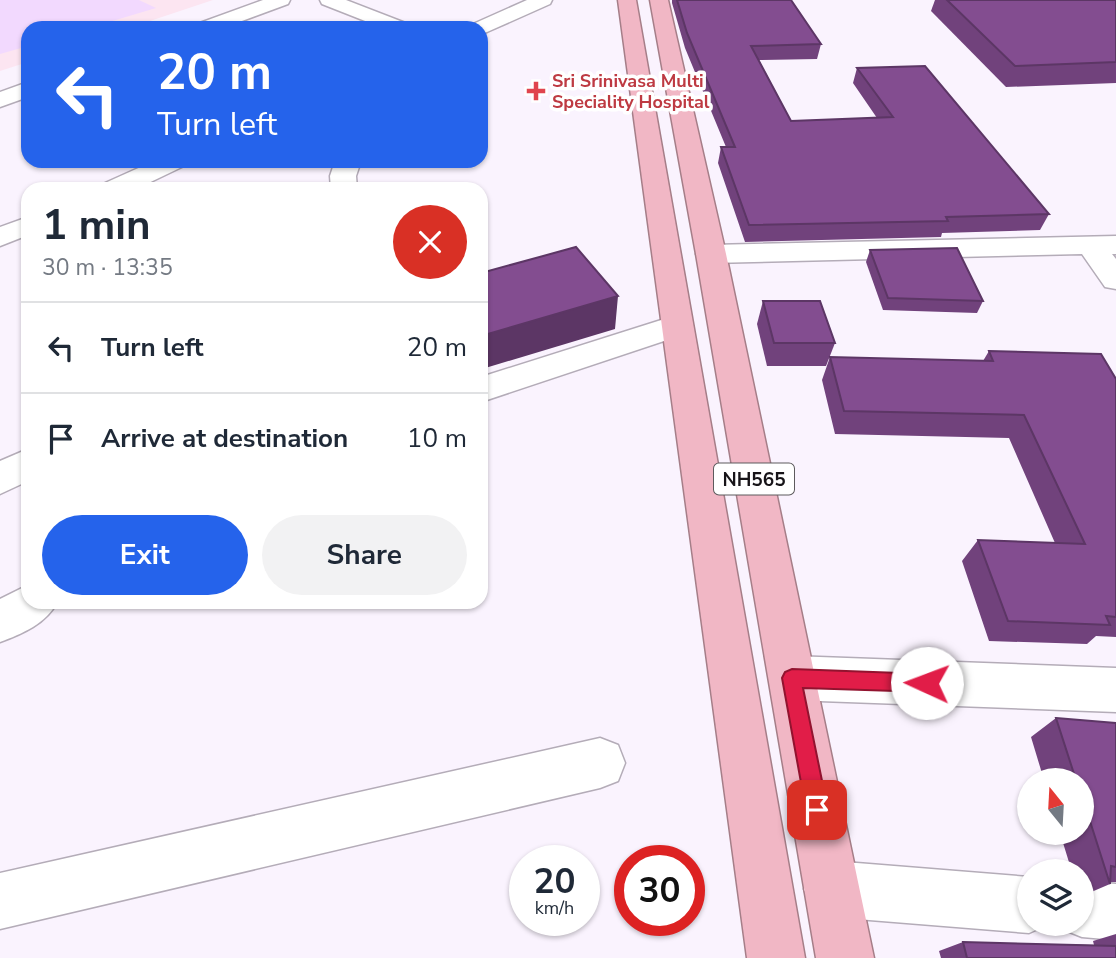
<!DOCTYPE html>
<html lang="en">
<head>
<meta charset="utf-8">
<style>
  body { margin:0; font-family:"Nunito Sans",sans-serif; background:#f2f2f3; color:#1f2937; height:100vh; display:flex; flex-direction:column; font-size:26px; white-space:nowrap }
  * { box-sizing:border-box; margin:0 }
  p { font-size:23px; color:#747a83 }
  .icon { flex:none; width:38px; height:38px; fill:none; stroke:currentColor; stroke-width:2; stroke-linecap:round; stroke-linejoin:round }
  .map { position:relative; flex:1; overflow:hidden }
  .drawer { position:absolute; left:21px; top:182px; width:467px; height:427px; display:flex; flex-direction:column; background:#fff; border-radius:21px; box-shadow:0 2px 5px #0004 }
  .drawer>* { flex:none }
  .guide { position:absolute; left:21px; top:21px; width:467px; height:147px; border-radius:21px; box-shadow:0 2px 5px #0004; background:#2563eb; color:#fff; overflow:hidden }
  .needle { width:46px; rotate:342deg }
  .buttons { position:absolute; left:1017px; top:768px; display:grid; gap:14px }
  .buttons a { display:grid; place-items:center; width:77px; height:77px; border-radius:50%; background:#fff; box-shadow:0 2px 5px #0004; font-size:35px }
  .speed { position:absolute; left:509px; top:845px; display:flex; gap:14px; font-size:35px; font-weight:700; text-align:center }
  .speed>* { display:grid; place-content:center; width:91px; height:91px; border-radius:50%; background:#fff; box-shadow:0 2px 5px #0004; line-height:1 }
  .speed small { font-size:18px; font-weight:400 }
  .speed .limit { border:10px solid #d22; background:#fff; color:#111 }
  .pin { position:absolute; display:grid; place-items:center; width:60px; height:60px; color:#fff; margin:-30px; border-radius:14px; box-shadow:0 4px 10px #0006 }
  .me { position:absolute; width:77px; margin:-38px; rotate:272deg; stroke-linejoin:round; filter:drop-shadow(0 0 5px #0008) }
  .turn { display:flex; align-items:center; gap:24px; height:147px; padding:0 21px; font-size:32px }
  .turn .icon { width:91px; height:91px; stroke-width:2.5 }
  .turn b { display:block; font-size:49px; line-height:60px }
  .round { display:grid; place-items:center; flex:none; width:74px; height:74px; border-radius:37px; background:#f2f2f3 }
  .summary { display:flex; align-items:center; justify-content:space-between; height:119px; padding:0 21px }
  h1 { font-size:42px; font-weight:700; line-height:52px }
  .action { display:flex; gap:14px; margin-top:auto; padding:14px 21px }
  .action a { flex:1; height:80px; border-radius:42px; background:#2563eb; color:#fff; font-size:28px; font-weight:700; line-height:80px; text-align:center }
  .action a+a { background:#f2f2f3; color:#1f2937 }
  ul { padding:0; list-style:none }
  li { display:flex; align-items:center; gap:21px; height:91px; padding:0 21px; border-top:2px solid #e0e1e3 }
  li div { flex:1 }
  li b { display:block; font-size:26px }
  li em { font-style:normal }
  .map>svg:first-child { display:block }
</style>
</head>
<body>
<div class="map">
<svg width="1116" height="958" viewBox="0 0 1116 958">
  <rect width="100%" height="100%" fill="#faf3fe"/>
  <!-- education -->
  <path fill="#fce5f1" d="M0,0H213L129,28H28V62L0,71Z"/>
  <!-- green -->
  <path fill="#f2d9fe" d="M0,0H139L156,8L89,28H28V46L0,54Z"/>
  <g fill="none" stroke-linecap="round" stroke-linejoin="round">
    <defs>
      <g id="street">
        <path d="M263,0H290L288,4L223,28H194L197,24Z"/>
        <path d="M320,0H346L408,24L411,28H383L322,4Z"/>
        <path d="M527,0H552L550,4L487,32L481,34V28H470L473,24Z"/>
        <path d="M28,82V97L0,107V92Z"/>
        <path d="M154,161H188L184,166L136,189H101L105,183Z"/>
        <path d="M335,161H361L356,176L357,189H331L330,176Z"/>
        <path d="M28,217V235L0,246V227Z"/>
        <path d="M1116,236V254H1112L1116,259V289L1105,287L1082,254L711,263L701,260L696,254L701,248L711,245Z"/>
        <path d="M677,315L688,319L693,326L688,333L481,402V377Z"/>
        <path d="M28,449V481L0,494V461Z"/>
        <path d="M28,585V602H57C47,623 22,634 0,642V599Z"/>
        <path d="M792,656L1116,668V712L792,700L776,693L769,678L776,663Z"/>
        <path d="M600,738L618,745L625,763L618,781L600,788L0,929V873Z"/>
        <path d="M832,861L1029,877V924H1049L1029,933L832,917L812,909L804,889L812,869Z"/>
        <path d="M1082,881L1116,884V940L1082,937L1062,929L1060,924H1082Z"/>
      </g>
      <g id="highway">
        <path d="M618,0H636L805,958H747Z"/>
        <path d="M650,0H668L726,254L874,958H816L696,254Z"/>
      </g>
    </defs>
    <!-- street casing -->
    <use href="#street" stroke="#b4acb8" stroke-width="3"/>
    <!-- highway casing -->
    <use href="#highway" stroke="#a57e88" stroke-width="3"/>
    <!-- street -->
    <use href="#street" fill="#fff" fill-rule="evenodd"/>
    <!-- highway -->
    <use href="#highway" fill="#f1b7c5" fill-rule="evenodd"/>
  </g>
  <!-- wall -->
  <g fill="#71427c">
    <path d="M672,0H791L821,44L817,59L759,60L791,121L877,118L853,83L857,68L1049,214L1040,230L942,233L941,237L745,242L718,163L721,147H726L685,48L672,3Z"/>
    <path d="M935,0H1116V83L1006,87L931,11Z"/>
    <path d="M870,250L983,301L977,313L883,310L866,262Z"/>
    <path d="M763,301L835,343L826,366H767L757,324Z"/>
    <path d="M989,351L1116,379V637L1096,636L1087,644L989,641L962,561L978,540L1055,543L1009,438L835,434L822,380L830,357L983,361Z"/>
    <path d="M1056,718L1116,723V882H1110V884L1082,896V872H1072L1060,833H1082V780H1044L1031,737Z"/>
    <path d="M1116,934V958H941L939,951L963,942L1094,945L1093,941Z"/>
  </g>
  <!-- shaded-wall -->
  <path fill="#5c3665" d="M618,296L615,329L482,369L481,336Z"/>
  <!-- building -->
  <g fill="#834d90" stroke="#5c3665" stroke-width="2">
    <path d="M677,0H791L821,44L751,46L791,121L893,117L857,68L925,66L1049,214L946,217L948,221L749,225L721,147H735L687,33Z"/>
    <path d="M947,0H1116V62L1015,66Z"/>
    <path d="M576,247L618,296L481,336V273Z"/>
    <path d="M957,248L983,301L888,298L870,250Z"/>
    <path d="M763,301H820L835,343H774Z"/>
    <path d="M989,351L1101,354L1116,379V617L1106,616L1110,625L1008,621L978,540L1085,544L1024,415L844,411L830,357L993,361Z"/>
    <path d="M1056,718L1116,723V867L1111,866L1110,884L1082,796V780H1076Z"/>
    <path d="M963,942L1116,946V958H967Z"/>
  </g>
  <!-- route -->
  <path fill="#e11d48" stroke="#92132f" stroke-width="2" d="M792,669L927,674L934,677L936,683L934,690L927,692L803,688L828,810L825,818L817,821L809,818L806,810L782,678L785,672Z"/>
  <!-- markers -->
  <path fill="#e0444e" stroke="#fff" stroke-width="2.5" d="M532.5 80.5h7v7h7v7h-7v7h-7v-7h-7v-7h7z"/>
  <g text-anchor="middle" stroke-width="7" stroke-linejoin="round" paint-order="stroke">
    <!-- far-health labels -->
    <g font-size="18" font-weight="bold" fill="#be3a42" stroke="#fff" text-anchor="start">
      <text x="552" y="87">Sri Srinivasa Multi<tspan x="552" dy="21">Speciality Hospital</tspan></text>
    </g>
    <!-- shield labels -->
    <rect fill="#fff" stroke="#5d5a5d" stroke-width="2" x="714" y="463.5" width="80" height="31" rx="5"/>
    <g font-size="19" font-weight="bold" fill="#171418">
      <text x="754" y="486">NH565</text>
    </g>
  </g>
</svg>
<div class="buttons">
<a><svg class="needle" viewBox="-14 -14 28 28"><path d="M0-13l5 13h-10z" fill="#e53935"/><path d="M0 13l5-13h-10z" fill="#747a83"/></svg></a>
<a><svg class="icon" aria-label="layers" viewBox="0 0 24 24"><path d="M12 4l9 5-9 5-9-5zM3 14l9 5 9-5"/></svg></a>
</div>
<div class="speed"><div>20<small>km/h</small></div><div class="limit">30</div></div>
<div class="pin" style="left:817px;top:810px;background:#d93025"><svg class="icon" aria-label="arrive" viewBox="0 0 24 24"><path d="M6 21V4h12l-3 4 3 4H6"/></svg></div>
<svg class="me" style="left:927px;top:683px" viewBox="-20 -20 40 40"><circle r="19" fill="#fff"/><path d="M0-13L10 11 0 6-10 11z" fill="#e11d48"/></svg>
<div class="guide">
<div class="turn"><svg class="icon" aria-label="left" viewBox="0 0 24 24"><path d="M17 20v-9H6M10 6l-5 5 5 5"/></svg><div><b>20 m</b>Turn left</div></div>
</div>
<section class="drawer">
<div class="summary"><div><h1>1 min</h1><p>30 m · 13:35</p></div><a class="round" style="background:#d93025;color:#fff"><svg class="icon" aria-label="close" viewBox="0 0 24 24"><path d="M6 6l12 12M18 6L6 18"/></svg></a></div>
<ul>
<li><svg class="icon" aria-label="left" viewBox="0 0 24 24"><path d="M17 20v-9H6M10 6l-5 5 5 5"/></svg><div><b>Turn left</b></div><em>20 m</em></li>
<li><svg class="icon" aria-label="arrive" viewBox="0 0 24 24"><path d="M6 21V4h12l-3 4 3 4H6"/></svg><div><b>Arrive at destination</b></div><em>10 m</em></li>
</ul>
<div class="action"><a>Exit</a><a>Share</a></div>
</section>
</div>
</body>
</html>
